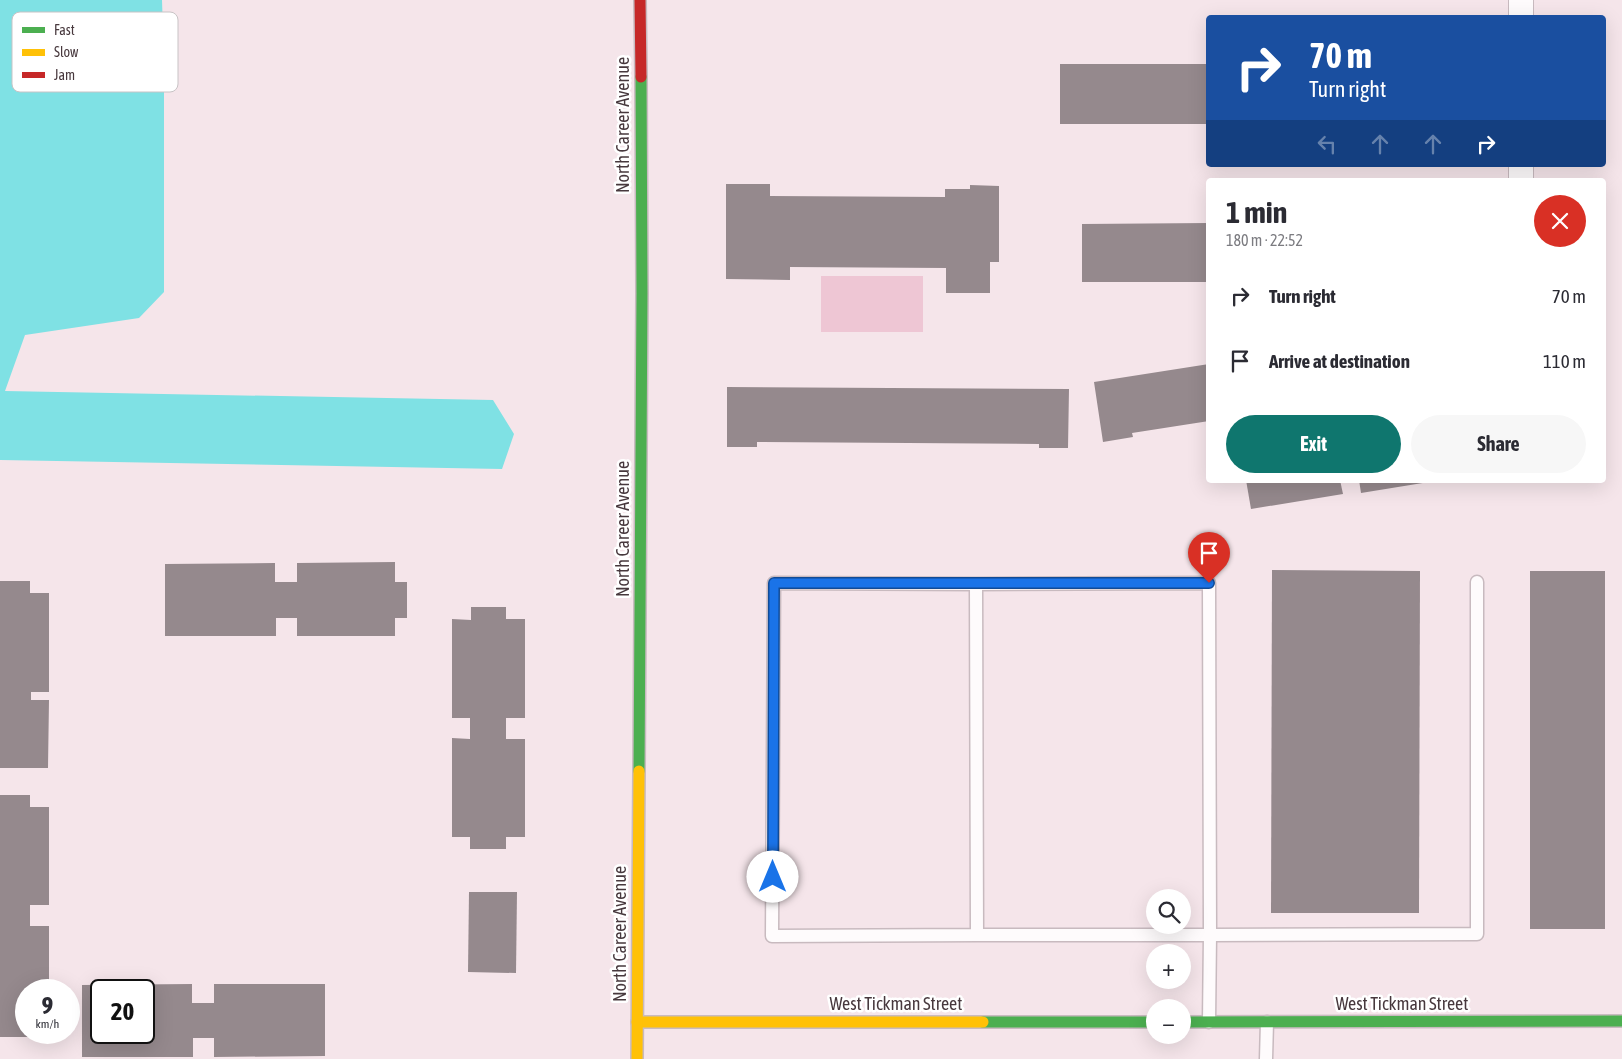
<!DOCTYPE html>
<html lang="en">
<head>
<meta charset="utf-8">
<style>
  body { margin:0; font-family:"Asap Condensed",sans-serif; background:#f7f7f7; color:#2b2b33; height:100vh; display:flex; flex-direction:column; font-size:19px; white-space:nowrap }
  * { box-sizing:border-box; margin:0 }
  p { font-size:16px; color:#7c7c81 }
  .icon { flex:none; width:28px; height:28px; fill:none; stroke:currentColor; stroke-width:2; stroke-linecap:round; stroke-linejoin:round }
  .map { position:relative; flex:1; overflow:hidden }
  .side { position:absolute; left:1206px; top:178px; width:400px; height:305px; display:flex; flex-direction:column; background:#fff; border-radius:5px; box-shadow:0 5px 20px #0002 }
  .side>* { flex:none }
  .top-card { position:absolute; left:1206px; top:15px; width:400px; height:152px; border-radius:5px; box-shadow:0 5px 20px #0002; background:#1a4fa0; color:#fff; overflow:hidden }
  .controls { position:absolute; left:1146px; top:889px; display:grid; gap:10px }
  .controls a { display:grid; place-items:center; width:45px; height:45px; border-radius:50%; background:#fff; box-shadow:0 5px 20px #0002; font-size:25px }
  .speed { position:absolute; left:15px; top:979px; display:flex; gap:10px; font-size:25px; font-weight:700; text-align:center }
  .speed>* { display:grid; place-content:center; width:65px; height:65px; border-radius:50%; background:#fff; box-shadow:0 5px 20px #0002; line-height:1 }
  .speed small { font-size:12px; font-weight:400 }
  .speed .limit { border:2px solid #111; border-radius:8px; background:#fff; color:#111 }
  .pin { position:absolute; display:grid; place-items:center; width:42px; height:42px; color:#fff; margin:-51px -21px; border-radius:50% 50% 50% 0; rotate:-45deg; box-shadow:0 0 5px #0007 }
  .pin .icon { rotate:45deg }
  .me { position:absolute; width:55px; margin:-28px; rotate:0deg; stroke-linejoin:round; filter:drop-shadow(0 0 4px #0008) }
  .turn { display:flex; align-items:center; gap:18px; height:105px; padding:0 20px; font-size:22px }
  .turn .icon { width:65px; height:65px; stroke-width:2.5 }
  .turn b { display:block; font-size:35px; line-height:42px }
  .lanes { display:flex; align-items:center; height:48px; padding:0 20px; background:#0003; justify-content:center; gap:25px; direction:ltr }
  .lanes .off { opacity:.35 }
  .round { display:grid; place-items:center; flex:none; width:52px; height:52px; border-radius:26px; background:#f7f7f7 }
  .summary { display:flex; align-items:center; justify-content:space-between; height:85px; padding:0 20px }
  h1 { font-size:30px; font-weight:700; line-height:38px }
  .action { display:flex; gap:10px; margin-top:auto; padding:10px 20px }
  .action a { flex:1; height:58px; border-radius:30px; background:#0f766e; color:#fff; font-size:20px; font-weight:700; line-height:58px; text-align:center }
  .action a+a { background:#f7f7f7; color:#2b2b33 }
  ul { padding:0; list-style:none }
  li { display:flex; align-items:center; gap:15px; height:65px; padding:0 20px }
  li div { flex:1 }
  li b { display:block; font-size:19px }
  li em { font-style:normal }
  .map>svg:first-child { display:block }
</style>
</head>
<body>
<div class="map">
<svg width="1622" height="1059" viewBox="0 0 1622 1059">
  <rect width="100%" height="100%" fill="#f5e5ea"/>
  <!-- green -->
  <rect fill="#eec6d4" x="821" y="276" width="102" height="56"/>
  <!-- water -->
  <path fill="#7fe1e4" d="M0,0H162L164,63V292L139,318L25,335L5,391L493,400L514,434L502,469L0,460Z"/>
  <!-- building -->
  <g fill="#95898d" fill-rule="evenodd">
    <rect x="1060" y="64" width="149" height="60"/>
    <path d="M726,184H770V196L945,197V189H970V185L999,186V262H990V293H946V268L790,267V280L726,279Z"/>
    <path d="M1209,223V282H1082V224Z"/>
    <path d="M1209,364V421L1132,433L1133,437L1103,442L1094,382Z"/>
    <path d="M727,387L1069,389L1068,448H1039V444L757,442V447H727Z"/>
    <path d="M1246,480H1340L1343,494L1251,509Z"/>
    <path d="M1359,480H1435V481L1361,493Z"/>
    <path d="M395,562V582H407V618H395V636H297V618H276V636H165V564L275,563V582H297V563Z"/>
    <path d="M1272,570L1420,571L1419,913H1271Z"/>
    <rect x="1530" y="571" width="75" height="358"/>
    <path d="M0,581H30V593H49V692H31V700H49L48,768H0Z"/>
    <path d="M471,607H506V619H525V718H506V739H525V837H506V849H470V837H452V738L470,739V718H452V619L471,620Z"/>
    <path d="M0,795H30V807H49V905H30V926H49V990H26V1032H30V1037H0Z"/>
    <path d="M469,892H517L516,973L468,972Z"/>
    <path d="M192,984V1003H214V984H325V1056L214,1057V1038H193V1057H82V985ZM101,990H144V1032H101Z"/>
  </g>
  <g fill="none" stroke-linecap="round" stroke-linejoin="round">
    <defs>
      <g id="lane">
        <path d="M976,584L774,583L772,936L977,935L976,584L1209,583L1210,935H977"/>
        <path d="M1209,1022L1210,935L1477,934V582"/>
        <path d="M1266,1059L1267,1022"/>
      </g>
      <g id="street">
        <path d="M1521,0V18"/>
        <path d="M1521,165V180"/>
      </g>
      <g id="fast">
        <path d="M639,771L642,293L641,77"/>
        <path d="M983,1022H1155"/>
        <path d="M1182,1022L1622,1021"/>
      </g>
      <g id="slow">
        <path d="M637,1022H983"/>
        <path d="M637,1059L639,771"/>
      </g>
      <path id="jam" d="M640,0L641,77"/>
    </defs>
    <!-- lane casing -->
    <use href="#lane" stroke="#c8babf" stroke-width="15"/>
    <!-- street casing -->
    <use href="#street" stroke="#c8babf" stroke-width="26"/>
    <!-- fast casing -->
    <use href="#fast" stroke="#c8babf" stroke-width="14"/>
    <!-- slow casing -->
    <use href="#slow" stroke="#c8babf" stroke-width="14"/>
    <!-- jam casing -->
    <use href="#jam" stroke="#c8babf" stroke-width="14"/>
    <!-- lane -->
    <use href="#lane" stroke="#fefbfc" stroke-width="12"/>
    <!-- street -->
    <use href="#street" stroke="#fefbfc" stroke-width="24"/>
    <!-- fast -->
    <use href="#fast" stroke="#4caf50" stroke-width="11"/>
    <!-- slow -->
    <use href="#slow" stroke="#ffc107" stroke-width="11"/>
    <!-- jam -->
    <use href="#jam" stroke="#c62828" stroke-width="11"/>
  </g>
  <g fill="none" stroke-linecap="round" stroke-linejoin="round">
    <defs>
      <path id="route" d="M773,877L774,583H1209"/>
    </defs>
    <!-- route casing -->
    <use href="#route" stroke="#114b97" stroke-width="12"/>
    <!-- route -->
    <use href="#route" stroke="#1a73e8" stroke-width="9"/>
  </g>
  <g text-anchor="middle" stroke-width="5" stroke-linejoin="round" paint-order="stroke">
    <!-- street labels -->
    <g font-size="18" fill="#47383d" stroke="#fff">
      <text transform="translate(623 125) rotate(-90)" y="6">North Career Avenue</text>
      <text transform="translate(623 529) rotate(-90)" y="6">North Career Avenue</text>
      <text transform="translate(620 934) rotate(-90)" y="6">North Career Avenue</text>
      <text x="896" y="1010">West Tickman Street</text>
      <text x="1402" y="1010">West Tickman Street</text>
    </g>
  </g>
  <!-- legend -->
  <rect x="12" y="12" width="166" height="80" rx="8" fill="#fff" stroke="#c8c3c5" stroke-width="1"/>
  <rect x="22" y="27" width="23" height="6" fill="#4caf50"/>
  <rect x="22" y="49" width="23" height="7" fill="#ffc107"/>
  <rect x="22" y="72" width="23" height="6" fill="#c62828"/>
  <g font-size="14" fill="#47383d">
    <text x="54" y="35">Fast</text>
    <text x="54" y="57">Slow</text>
    <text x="54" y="80">Jam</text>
  </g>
</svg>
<div class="controls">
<a><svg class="icon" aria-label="search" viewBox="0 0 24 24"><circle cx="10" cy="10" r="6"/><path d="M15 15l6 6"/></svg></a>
<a>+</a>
<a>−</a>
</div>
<div class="speed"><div>9<small>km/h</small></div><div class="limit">20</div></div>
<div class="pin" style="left:1209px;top:583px;background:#d93025"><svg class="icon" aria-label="arrive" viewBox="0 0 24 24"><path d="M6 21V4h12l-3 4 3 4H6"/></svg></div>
<svg class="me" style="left:773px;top:877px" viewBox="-20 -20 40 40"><circle r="19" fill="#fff"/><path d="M0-13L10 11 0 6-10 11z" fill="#1a73e8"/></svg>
<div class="top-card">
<div class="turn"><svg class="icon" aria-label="right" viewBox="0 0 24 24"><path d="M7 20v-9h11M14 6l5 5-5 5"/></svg><div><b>70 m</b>Turn right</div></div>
<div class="lanes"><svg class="icon off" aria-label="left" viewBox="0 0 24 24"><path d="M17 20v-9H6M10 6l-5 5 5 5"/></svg><svg class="icon off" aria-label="ahead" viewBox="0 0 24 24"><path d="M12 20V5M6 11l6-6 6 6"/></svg><svg class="icon off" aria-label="ahead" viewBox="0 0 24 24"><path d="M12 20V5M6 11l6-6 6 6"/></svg><svg class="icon" aria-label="right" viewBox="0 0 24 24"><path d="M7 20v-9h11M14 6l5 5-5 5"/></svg></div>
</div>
<section class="side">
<div class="summary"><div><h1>1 min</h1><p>180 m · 22:52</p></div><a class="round" style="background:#d93025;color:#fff"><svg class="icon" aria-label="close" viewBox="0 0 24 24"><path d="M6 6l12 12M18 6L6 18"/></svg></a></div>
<ul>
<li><svg class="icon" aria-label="right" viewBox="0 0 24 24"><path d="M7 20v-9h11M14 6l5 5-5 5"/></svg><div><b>Turn right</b></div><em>70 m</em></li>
<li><svg class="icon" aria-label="arrive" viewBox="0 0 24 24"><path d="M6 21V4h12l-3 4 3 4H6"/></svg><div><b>Arrive at destination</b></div><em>110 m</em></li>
</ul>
<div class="action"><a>Exit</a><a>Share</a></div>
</section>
</div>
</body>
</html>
